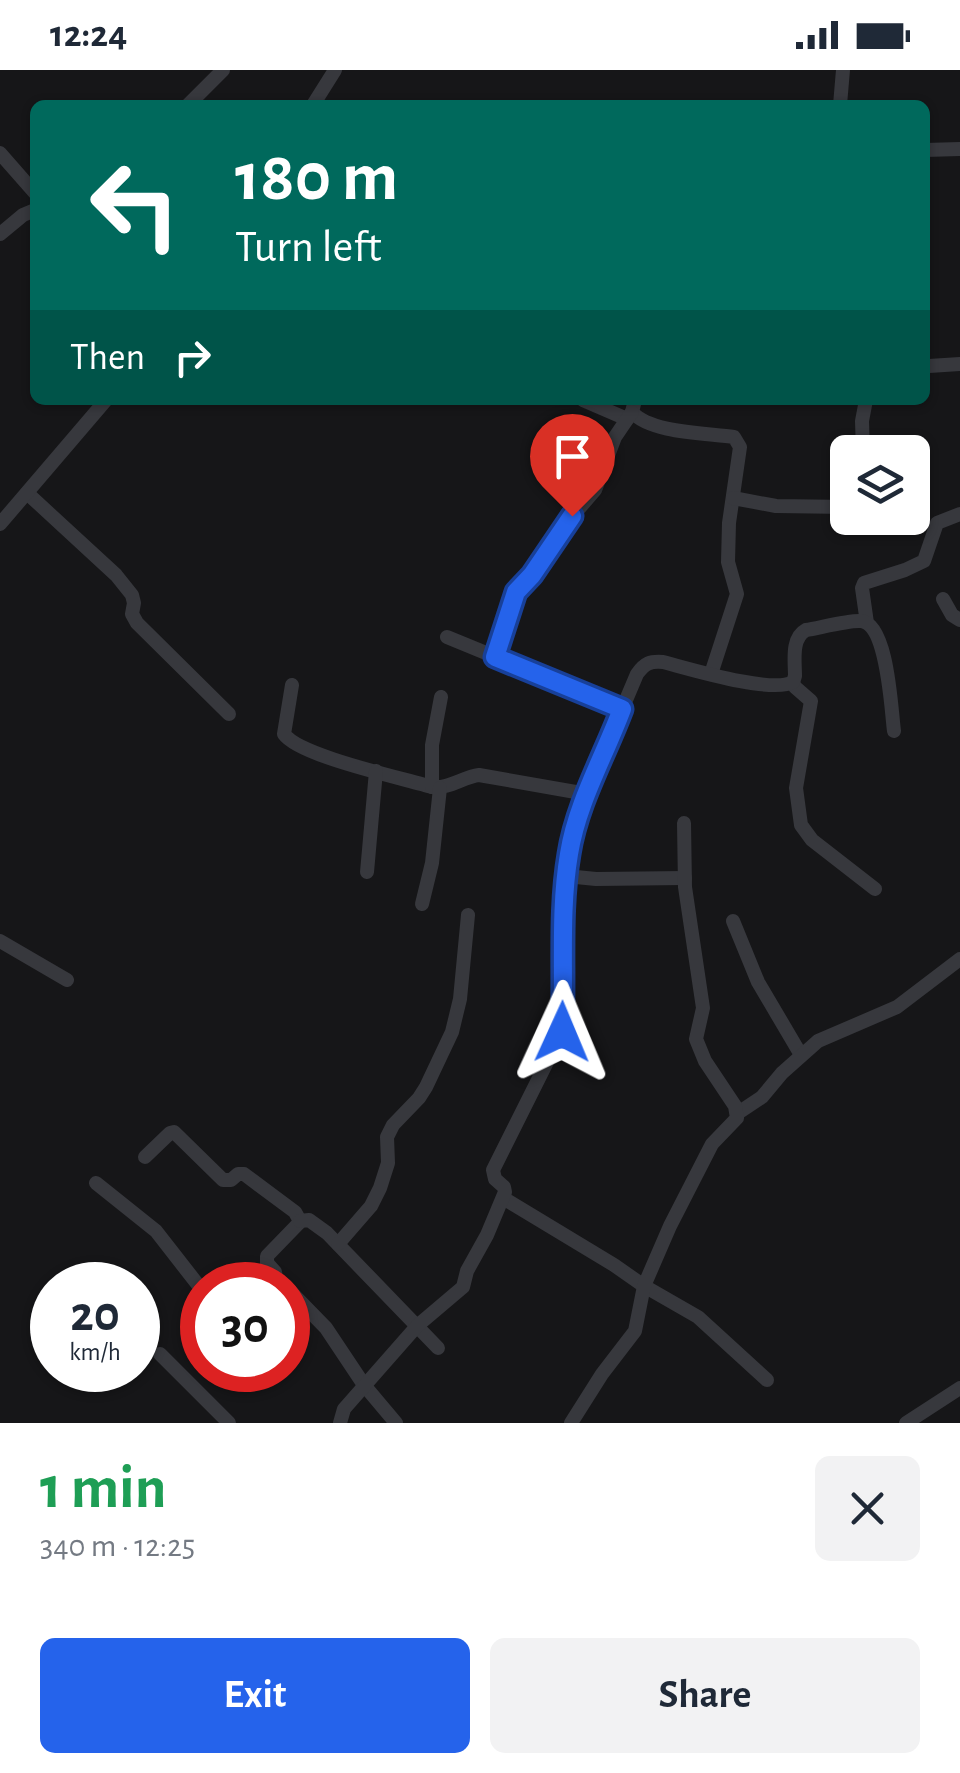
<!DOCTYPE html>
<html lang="en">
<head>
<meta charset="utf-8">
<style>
  body { margin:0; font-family:"Alegreya Sans",sans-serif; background:#f2f2f3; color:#1f2937; height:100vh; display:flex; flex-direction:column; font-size:38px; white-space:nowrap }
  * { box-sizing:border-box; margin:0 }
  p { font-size:32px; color:#747a83 }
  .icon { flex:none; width:55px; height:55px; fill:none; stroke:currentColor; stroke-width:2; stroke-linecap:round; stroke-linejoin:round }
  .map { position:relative; height:1353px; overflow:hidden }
  .sheet { display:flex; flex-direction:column; background:#fff; flex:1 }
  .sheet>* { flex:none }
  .top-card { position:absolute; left:30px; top:30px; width:900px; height:305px; border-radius:15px; box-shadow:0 2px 8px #0004; background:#00695c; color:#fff; overflow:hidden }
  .controls { position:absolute; left:830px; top:365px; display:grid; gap:20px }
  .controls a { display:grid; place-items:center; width:100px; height:100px; border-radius:15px; background:#fff; box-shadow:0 2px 8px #0004; font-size:50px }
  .speed { position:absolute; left:30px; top:1192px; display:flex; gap:20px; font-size:50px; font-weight:700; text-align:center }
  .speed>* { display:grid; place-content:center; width:130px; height:130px; border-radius:50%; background:#fff; box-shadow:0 2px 8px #0004; line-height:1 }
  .speed small { font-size:25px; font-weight:400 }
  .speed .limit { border:15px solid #d22; background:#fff; color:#111 }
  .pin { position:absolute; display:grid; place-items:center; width:85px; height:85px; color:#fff; margin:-102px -42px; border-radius:50% 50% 50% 0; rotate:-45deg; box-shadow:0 0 10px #0007 }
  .pin .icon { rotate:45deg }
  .me { position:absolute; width:110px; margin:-55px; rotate:1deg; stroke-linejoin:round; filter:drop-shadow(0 0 8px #0008) }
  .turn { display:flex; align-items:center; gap:35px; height:210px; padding:0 40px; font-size:45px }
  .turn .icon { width:130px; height:130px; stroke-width:2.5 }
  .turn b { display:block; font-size:70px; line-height:85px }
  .then { display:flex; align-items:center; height:95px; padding:0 40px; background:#0003; gap:20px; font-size:38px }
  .round { display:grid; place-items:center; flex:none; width:105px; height:105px; border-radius:15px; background:#f2f2f3 }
  .summary { display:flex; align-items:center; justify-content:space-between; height:170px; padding:0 40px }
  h1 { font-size:60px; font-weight:700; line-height:75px; color:#1e9e55 }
  .primary-button { display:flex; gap:20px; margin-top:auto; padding:20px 40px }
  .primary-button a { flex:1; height:115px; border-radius:15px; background:#2563eb; color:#fff; font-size:40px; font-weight:700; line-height:115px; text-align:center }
  .primary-button a+a { background:#f2f2f3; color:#1f2937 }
  .status { display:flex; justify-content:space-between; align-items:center; height:70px; padding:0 50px; background:#fff; direction:ltr }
  .status svg { height:28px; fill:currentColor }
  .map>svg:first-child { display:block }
</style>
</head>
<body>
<div class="status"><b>12:24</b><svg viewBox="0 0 49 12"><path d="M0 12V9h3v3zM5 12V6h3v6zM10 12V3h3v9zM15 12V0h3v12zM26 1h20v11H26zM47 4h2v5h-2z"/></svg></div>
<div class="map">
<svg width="960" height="1353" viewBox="0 0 960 1353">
  <rect width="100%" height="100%" fill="#161618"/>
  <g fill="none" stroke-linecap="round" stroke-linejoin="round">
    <!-- minor -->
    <g stroke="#37383d" stroke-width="14">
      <path d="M188,35L223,0"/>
      <path d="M313,35L335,0"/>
      <path d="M840,35L843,0"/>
      <path d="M925,80L960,79"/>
      <path d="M0,83L35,123"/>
      <path d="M0,164L23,145L35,140"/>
      <path d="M929,296L960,294"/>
      <path d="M583,330L627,349"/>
      <path d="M635,330L632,342C650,363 706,363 734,367L740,377L729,453L728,492L737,524L711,604"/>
      <path d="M863,382L862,351L866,330"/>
      <path d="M27,423L116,505L132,525L134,533L132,544L137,553L229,644"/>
      <path d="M733,428L776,436L848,437"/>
      <path d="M0,454L106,330"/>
      <path d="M943,529L952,545L960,550"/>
      <path d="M867,553L862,518L864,513L905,500L924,491L937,453L960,444"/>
      <path d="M447,567L622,639"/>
      <path d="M495,587L516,522L532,505L563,457L595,420L615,367L632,342"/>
      <path d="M793,612L795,617L811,631L796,718L801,755L812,770L875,819"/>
      <path d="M292,615L284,664C299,686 402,708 432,717C449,719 463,707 479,705L587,724"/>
      <path d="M432,717V675L441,627"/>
      <path d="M367,802L376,701"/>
      <path d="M566,806L596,809L685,808"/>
      <path d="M422,834L432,793L440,718"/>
      <path d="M733,851L758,912L801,985"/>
      <path d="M0,871L67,910"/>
      <path d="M738,1043L762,1027L782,1003L818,971L897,937L960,889"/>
      <path d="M145,1087L170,1063L174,1062L223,1110H231L238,1104H244L295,1142L300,1151L298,1154L267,1186V1193L275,1202L276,1207L269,1215"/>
      <path d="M96,1113L156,1161L202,1220"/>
      <path d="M503,1128L614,1195L644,1216L698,1247L767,1310"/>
      <path d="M300,1151L309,1150L327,1163L438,1278"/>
      <path d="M338,1174L371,1136L380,1118L388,1093L387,1067L393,1055L419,1028L426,1017L452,962L460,929L468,845"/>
      <path d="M288,1219L326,1258L364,1315L396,1353"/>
      <path d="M160,1284L229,1353"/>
      <path d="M340,1353L344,1339L417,1256L463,1217L467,1201L487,1165L505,1122L504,1117L495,1109L493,1100L562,962L564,814L569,783L593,708L637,604C645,593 650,591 663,592C690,599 772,624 793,612L795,606C795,591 791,568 806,560C819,558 849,550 861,551C888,554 891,639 894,661"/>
      <path d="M571,1353L602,1304L635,1261L644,1216L670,1156L712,1074L737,1048L735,1036L705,991L696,969L703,938L685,817L684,753"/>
      <path d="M906,1353L960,1318"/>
    </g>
  </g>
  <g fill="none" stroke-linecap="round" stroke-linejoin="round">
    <defs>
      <path id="route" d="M562,962C565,903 559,843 569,784C577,733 604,687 622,639L495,587L516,522L532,505L572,446"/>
    </defs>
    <!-- route casing -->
    <use href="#route" stroke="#184099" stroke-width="25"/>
    <!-- route -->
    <use href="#route" stroke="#2563eb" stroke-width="18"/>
  </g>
</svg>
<div class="controls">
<a><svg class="icon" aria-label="layers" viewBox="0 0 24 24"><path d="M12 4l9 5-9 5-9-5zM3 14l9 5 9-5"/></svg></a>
</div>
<div class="speed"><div>20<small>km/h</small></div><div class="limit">30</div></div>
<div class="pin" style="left:572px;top:446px;background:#d93025"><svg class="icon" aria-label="arrive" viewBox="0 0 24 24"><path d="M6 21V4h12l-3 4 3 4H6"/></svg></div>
<svg class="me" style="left:562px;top:962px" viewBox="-20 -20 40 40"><path d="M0-17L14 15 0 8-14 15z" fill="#2563eb" stroke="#fff" stroke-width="4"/></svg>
<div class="top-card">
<div class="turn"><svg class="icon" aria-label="left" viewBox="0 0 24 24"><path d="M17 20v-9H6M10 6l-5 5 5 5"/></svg><div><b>180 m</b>Turn left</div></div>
<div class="then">Then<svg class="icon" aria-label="right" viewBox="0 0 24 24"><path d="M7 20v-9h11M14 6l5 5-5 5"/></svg></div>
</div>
</div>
<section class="sheet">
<div class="summary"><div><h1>1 min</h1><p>340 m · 12:25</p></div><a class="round"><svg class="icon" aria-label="close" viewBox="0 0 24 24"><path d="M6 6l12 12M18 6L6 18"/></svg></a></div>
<div class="primary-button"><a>Exit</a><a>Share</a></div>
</section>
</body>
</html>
